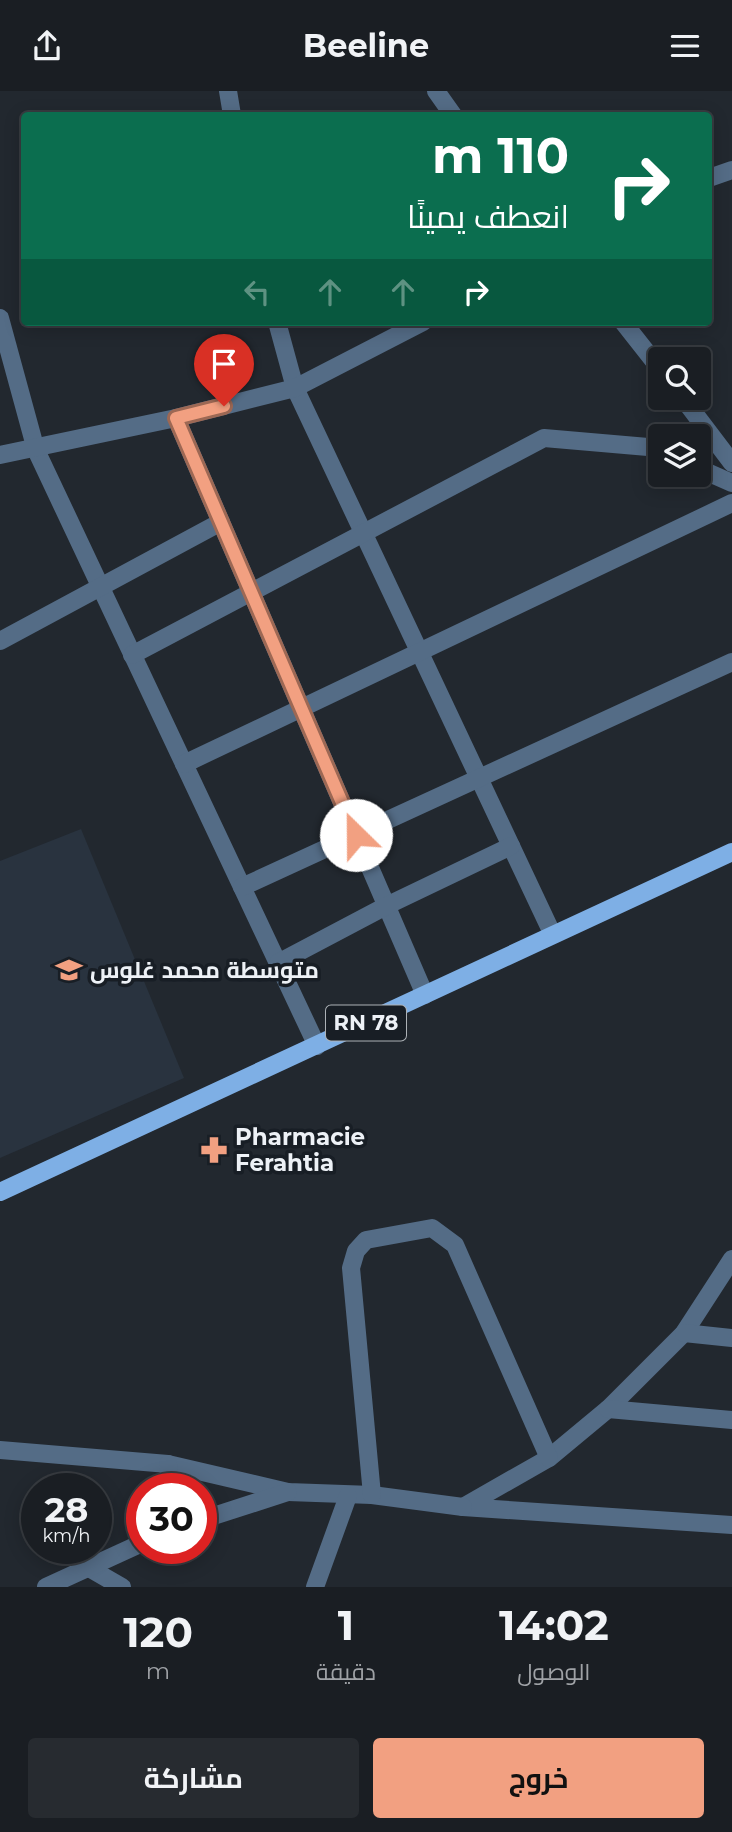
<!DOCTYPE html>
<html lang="ar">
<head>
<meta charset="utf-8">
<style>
  body { margin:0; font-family:Montserrat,Cairo,sans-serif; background:#272b30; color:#f1f3f6; direction:rtl; height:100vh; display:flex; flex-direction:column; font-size:26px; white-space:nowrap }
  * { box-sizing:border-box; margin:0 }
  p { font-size:23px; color:#9fa2a6 }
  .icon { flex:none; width:38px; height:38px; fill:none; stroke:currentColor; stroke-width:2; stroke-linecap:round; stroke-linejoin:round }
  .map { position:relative; height:1496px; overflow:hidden; direction:ltr }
  .sheet { display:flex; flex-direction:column; background:#1a1e23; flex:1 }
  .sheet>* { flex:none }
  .top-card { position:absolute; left:21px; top:21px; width:691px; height:214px; border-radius:7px; box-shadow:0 4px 18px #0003,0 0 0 2px #383c41; direction:rtl; background:#0b6e4f; color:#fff; overflow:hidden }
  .buttons { position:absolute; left:648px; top:256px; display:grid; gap:14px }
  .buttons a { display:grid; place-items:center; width:63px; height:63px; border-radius:7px; background:#1a1e23; box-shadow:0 4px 18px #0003,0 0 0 2px #383c41; font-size:35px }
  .speed { position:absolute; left:21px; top:1382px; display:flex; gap:14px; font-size:35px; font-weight:700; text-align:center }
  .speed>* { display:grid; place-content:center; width:91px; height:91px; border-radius:50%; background:#1a1e23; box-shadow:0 4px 18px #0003,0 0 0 2px #383c41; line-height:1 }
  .speed small { font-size:18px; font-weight:400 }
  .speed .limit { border:10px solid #d22; background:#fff; color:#111 }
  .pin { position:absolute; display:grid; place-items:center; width:60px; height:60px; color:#fff; margin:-72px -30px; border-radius:50% 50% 50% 0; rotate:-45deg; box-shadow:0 0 7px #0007 }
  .pin .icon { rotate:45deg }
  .me { position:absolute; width:77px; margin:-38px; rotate:337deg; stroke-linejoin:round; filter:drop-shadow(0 0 5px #0008) }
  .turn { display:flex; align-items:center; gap:24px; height:147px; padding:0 28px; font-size:32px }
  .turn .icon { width:91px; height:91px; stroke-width:2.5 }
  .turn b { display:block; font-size:49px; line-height:60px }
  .lanes { display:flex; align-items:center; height:66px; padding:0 28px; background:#0003; justify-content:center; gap:35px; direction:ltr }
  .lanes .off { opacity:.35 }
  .eta { display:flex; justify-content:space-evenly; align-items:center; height:119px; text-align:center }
  .eta b { font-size:42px; font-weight:700; line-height:49px }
  .button { display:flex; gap:14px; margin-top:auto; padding:14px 28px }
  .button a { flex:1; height:80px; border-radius:7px; background:#f2a081; color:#111; font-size:28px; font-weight:700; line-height:80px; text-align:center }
  .button a+a { background:#272b30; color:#f1f3f6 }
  header { display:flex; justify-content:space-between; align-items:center; height:91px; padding:0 28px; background:#1a1e23; font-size:32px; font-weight:700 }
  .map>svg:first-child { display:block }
</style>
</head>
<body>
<header><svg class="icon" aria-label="menu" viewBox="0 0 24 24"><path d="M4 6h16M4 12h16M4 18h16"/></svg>Beeline<svg class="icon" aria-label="share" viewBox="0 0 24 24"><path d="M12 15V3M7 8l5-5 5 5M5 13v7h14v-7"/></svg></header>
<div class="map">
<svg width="732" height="1496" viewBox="0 0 732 1496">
  <rect width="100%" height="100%" fill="#22282f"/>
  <!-- built -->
  <path fill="#29333f" d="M81,738L184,987L0,1067V770Z"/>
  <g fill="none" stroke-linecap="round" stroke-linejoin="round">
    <!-- minor -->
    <g stroke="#546c86" stroke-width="18">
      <path d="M228,0L232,24"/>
      <path d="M436,0L453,24"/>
      <path d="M709,87L732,79"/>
      <path d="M0,227L36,359L317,955"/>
      <path d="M277,231L295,297L552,842"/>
      <path d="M623,231L660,278"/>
      <path d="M682,306L732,372"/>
      <path d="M176,327L425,904"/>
      <path d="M0,364L176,327L295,297L423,231"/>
      <path d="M698,377L732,392"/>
      <path d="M0,550L221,431"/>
      <path d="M132,564L544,347L648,356L660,361"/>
      <path d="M184,673L732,412"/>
      <path d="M242,796L732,571"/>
      <path d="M278,872L386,815L511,755"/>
      <path d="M732,1168L684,1242L608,1318L549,1367L463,1416L732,1434"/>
      <path d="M684,1242L732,1247"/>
      <path d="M608,1318L732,1329"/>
      <path d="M0,1359L168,1373L288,1401L372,1404L463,1416"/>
      <path d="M168,1373L170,1398"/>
      <path d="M372,1404L351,1177L356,1160L366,1149L432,1137L455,1154L549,1367"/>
      <path d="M201,1429L288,1401"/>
      <path d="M89,1477L122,1496"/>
      <path d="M46,1496L142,1452"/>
      <path d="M315,1496L348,1405"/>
    </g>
    <!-- major -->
    <path stroke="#7eafe5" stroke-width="18" d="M0,1101L732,761"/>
  </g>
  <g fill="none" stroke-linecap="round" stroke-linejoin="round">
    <defs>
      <path id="route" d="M224,315L176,327L356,744"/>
    </defs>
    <!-- route casing -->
    <use href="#route" stroke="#9d6854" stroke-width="18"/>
    <!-- route -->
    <use href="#route" stroke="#f2a081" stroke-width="12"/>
  </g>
  <!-- icons -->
  <defs>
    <symbol id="school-bare" viewBox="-9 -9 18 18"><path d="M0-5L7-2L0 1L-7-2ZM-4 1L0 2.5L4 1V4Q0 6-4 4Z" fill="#f2a081" stroke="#181e25" stroke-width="2.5" paint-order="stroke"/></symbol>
    <symbol id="pharmacy-bare" viewBox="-9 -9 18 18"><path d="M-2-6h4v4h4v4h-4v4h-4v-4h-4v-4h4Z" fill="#f2a081" stroke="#181e25" stroke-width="2.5" paint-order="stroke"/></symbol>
  </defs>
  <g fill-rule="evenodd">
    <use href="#school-bare" x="50" y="860" width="38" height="38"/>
    <use href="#pharmacy-bare" x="195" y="1040" width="38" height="38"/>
  </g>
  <g text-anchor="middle" stroke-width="7" stroke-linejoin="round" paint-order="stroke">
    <!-- shield labels -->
    <rect fill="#181e25" stroke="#adb2b7" stroke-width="2" x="326" y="914.5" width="80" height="35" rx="5"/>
    <g font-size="21" font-weight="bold" fill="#edf1f6">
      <text x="366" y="939">RN 78</text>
    </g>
    <!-- poi labels -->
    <g font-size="23" font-weight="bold" fill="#edf1f6" stroke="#181e25" text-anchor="start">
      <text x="90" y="887">متوسطة محمد غلوس</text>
      <text x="235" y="1054">Pharmacie<tspan x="235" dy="26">Ferahtia</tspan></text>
    </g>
  </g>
</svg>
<div class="buttons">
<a><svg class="icon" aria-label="search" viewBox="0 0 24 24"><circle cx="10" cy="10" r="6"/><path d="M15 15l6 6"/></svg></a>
<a><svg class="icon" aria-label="layers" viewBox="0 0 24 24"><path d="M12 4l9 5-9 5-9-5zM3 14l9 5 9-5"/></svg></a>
</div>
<div class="speed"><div>28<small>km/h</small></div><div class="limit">30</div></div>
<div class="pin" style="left:224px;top:315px;background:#d93025"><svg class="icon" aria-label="arrive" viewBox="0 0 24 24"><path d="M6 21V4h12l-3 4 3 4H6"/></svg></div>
<svg class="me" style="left:356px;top:744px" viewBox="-20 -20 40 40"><circle r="19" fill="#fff"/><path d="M0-13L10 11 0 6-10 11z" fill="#f2a081"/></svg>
<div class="top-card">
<div class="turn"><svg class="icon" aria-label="right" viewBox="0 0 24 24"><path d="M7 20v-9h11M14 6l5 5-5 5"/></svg><div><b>110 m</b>انعطف يمينًا</div></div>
<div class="lanes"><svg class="icon off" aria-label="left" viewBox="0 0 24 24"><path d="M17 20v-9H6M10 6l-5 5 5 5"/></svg><svg class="icon off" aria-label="ahead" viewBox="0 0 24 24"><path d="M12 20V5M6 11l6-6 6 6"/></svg><svg class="icon off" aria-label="ahead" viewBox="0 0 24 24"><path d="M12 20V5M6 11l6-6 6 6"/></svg><svg class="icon" aria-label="right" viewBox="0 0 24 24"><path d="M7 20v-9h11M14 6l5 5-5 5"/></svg></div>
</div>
</div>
<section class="sheet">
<div class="eta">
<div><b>14:02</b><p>الوصول</p></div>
<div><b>1</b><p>دقيقة</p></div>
<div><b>120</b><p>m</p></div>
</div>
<div class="button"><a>خروج</a><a>مشاركة</a></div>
</section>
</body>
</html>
